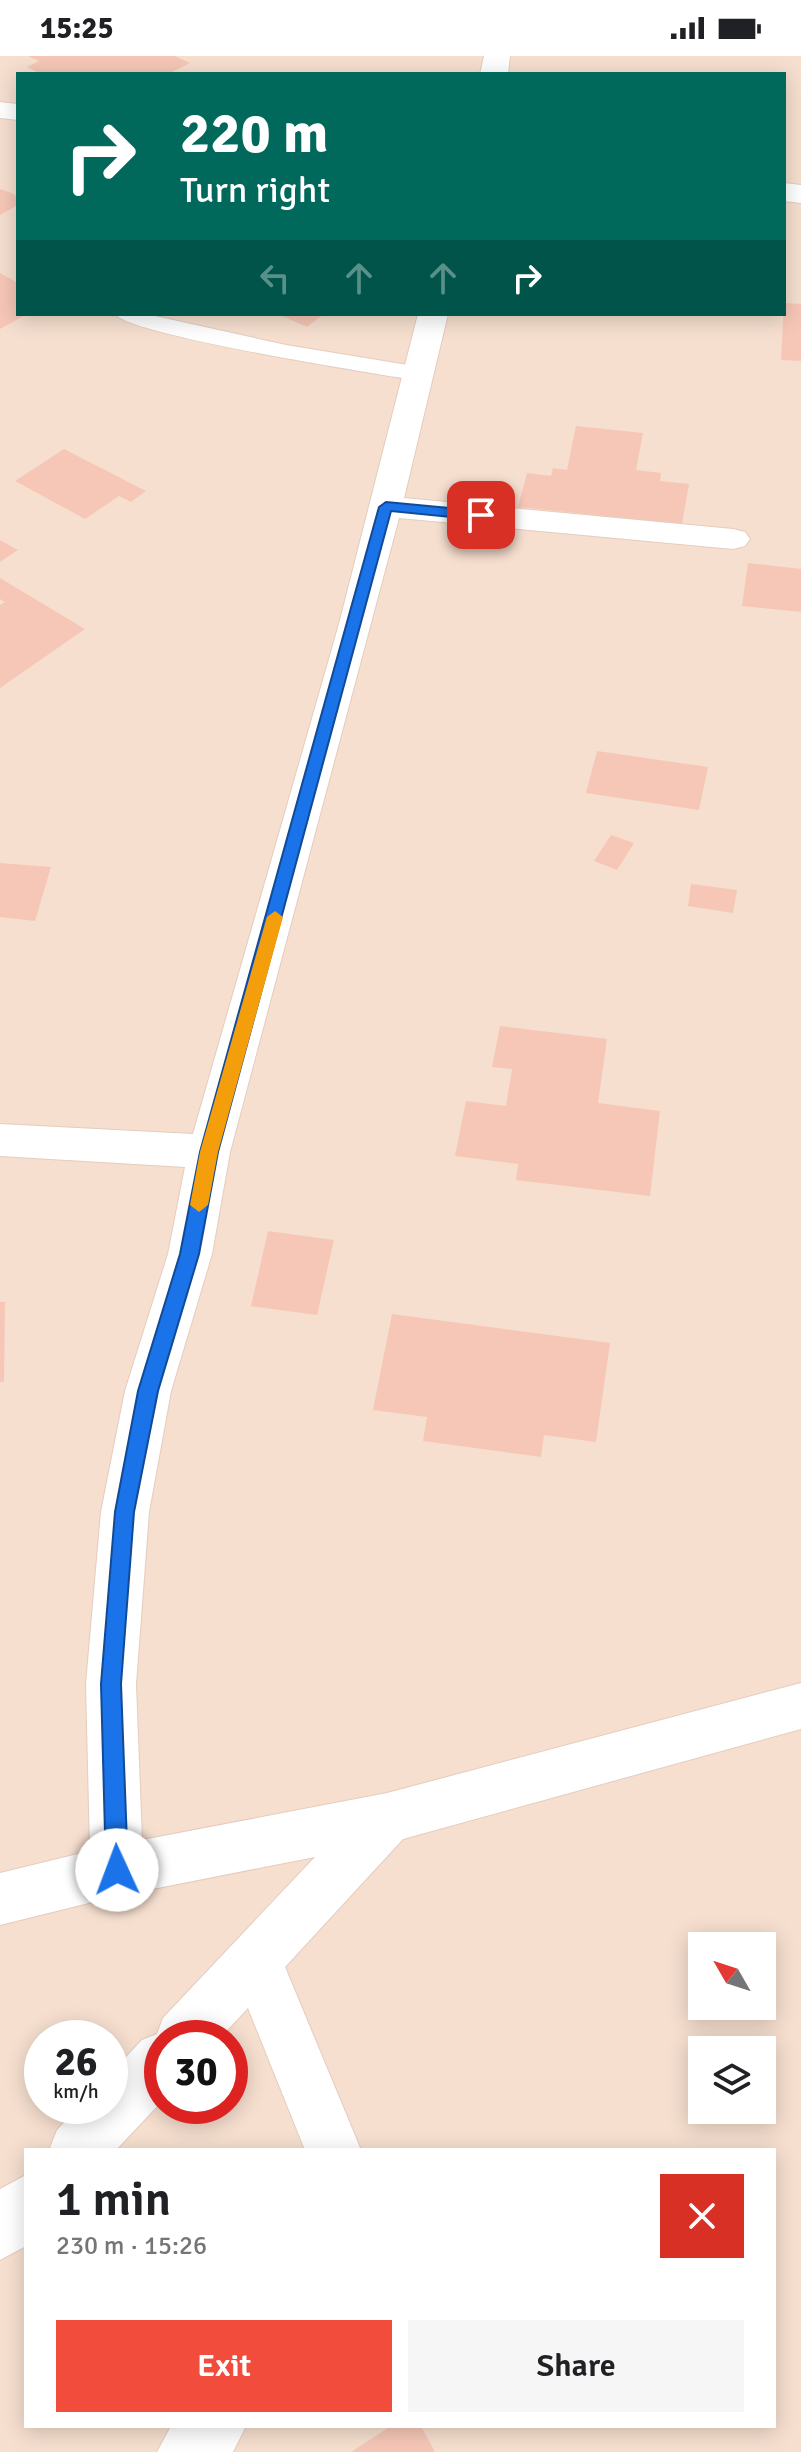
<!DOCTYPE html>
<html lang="en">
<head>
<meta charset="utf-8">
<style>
  body { margin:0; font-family:Signika,sans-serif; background:#f6f6f6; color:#202124; height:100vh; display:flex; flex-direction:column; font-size:30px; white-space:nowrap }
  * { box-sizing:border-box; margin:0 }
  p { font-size:26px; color:#757577 }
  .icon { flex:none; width:44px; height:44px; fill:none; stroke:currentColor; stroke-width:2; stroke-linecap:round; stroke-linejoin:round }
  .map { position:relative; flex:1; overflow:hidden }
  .panel { position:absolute; left:24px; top:2092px; width:752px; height:280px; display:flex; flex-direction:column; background:#fff; border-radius:0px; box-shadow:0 4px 20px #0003 }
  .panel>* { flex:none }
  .banner { position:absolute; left:16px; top:16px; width:770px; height:244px; border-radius:0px; box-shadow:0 4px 20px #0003; background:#00695c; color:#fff; overflow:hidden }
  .needle { width:52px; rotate:309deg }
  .tools { position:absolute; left:688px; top:1876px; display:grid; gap:16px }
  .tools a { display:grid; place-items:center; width:88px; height:88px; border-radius:0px; background:#fff; box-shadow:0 4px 20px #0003; font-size:40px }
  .speed { position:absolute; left:24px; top:1964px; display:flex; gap:16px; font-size:40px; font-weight:700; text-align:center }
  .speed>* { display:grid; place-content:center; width:104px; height:104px; border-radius:50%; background:#fff; box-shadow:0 4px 20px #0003; line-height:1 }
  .speed small { font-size:20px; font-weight:400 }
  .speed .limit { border:12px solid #d22; background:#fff; color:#111 }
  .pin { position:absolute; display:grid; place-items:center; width:68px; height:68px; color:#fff; margin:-34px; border-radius:16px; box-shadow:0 4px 12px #0006 }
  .me { position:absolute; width:88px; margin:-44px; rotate:358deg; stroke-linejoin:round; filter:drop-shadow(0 0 6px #0008) }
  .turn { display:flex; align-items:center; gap:28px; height:168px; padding:0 32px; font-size:36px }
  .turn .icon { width:104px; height:104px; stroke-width:2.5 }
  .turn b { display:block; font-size:56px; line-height:68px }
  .lanes { display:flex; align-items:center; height:76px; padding:0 32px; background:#0003; justify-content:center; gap:40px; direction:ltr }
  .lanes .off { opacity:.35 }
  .round { display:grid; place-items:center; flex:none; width:84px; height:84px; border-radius:0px; background:#f6f6f6 }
  .head { display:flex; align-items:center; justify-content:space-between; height:136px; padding:0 32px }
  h1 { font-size:48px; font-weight:600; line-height:60px }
  .button { display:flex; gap:16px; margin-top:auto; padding:16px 32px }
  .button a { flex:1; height:92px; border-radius:0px; background:#f24c3c; color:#fff; font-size:32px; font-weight:600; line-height:92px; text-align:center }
  .button a+a { background:#f6f6f6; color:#202124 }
  .status { display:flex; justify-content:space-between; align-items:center; height:56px; padding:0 40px; background:#fff; direction:ltr }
  .status svg { height:22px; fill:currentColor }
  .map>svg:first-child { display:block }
</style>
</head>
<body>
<div class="status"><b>15:25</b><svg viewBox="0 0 49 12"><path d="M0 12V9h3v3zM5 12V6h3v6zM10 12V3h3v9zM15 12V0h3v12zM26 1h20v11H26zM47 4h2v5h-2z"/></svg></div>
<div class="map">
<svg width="801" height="2396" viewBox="0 0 801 2396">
  <rect width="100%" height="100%" fill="#feefe1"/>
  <!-- residential -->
  <path fill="#f6dfcf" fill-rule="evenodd" d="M0,0H801V2396H0ZM18,18H784V258H18ZM702,1890H762V1950H702ZM42,1982H110V2050H42ZM162,1982H230V2050H162ZM702,1994H762V2054H702ZM26,2094H774V2370H26Z"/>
  <!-- building -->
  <g fill="#f6c7b7">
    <path d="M28,0H175L190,7L172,16L177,18H41L27,11L39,5Z"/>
    <path d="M0,133L14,138L18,143L16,150L0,159Z"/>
    <path d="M0,217L18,227V258H27L0,273Z"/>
    <path d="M784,247L801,248V305L781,304Z"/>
    <path d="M278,258H324L307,271Z"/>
    <path d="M576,370L643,377L636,414L661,417L660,425L689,428L682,468L518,451L527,417L551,420L553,412L567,414Z"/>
    <path d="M64,393L146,435L131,446L119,440L85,463L15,425Z"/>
    <path d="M0,484L18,494L0,506Z"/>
    <path d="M748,507L801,513V556L742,550Z"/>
    <path d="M0,522L85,573L0,632V549L5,546L0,543Z"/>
    <path d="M597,695L708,711L699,754L586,737Z"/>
    <path d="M611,779L634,787L617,814L594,805Z"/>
    <path d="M0,807L51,811L35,865L0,861Z"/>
    <path d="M691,828L737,834L733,857L688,850Z"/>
    <path d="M500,970L607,983L598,1047L660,1055L650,1140L516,1124L518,1108L455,1100L466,1045L506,1050L512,1013L492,1011Z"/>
    <path d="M268,1175L334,1184L317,1259L251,1250Z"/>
    <path d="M0,1246H5L4,1326H0Z"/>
    <path d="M392,1258L610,1287L596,1386L544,1379L541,1401L423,1385L427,1361L373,1354Z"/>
    <path d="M391,2370H421L435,2396H351Z"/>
  </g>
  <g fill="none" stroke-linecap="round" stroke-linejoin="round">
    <defs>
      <path id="service" d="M115,258H146L286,289L420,311L431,318L420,325C378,318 132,280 115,258Z"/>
      <g id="minor">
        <path d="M484,0H510L508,18H480Z"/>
        <path d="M0,46L18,48V64L0,62Z"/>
        <path d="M784,127L801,129V147L784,145Z"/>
        <path d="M418,258H448L404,442L733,473L745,476L750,483L745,490L733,493L399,462L230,1096L212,1198L171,1335L149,1456L136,1628L142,1784L387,1737L801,1627V1673L403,1783L285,1911L361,2094H305L248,1952L220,1982H162V2045L116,2094H49L57,2074L80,2050H110V2018L142,1984L157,1978L163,1962L315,1801L117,1840L0,1869V1817L90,1795L86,1628L101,1456L125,1335L168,1198L185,1111L0,1100V1068L193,1078L339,568Z"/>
        <path d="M26,2119V2190L0,2204V2133Z"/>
        <path d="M171,2370H246L233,2396H157Z"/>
      </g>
    </defs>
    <!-- service casing -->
    <use href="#service" stroke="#e5ccbf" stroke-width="2"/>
    <!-- minor casing -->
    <use href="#minor" stroke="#e5ccbf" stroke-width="2"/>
    <!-- service -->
    <use href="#service" fill="#fff" fill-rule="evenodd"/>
    <!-- minor -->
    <use href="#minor" fill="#fff" fill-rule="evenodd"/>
  </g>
  <!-- route -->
  <path fill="#1a73e8" stroke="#114b97" stroke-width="2" d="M386,446L481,455L488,459L481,464L391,455L218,1096L199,1198L158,1335L134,1456L121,1628L128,1814L125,1821L117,1824L109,1821L106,1814L101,1628L115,1456L138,1335L180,1198L200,1096L379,451Z"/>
  <!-- slow -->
  <path fill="#f59e0b" d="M275,855L283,861L218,1096L208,1149L199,1156L190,1149L200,1096L267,861Z"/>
</svg>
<div class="tools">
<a><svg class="needle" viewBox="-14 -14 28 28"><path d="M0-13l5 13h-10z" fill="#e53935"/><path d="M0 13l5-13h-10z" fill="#757577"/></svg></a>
<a><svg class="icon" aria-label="layers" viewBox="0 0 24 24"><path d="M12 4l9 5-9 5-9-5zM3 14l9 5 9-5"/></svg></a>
</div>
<div class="speed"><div>26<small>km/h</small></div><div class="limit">30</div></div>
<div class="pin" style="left:481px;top:459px;background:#d93025"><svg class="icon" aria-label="arrive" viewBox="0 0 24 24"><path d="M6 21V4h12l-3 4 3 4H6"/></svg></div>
<svg class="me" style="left:117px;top:1814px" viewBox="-20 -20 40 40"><circle r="19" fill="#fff"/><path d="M0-13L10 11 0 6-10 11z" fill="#1a73e8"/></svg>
<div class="banner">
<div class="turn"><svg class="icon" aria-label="right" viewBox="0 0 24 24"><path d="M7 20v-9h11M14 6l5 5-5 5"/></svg><div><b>220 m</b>Turn right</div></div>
<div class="lanes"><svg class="icon off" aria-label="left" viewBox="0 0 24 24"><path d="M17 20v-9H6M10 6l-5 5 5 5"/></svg><svg class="icon off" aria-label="ahead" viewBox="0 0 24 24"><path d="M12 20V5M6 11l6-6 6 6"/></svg><svg class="icon off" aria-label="ahead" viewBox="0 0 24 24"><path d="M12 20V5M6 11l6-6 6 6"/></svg><svg class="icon" aria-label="right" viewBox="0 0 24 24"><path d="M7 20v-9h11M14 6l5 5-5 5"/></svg></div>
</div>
<section class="panel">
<div class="head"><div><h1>1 min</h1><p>230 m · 15:26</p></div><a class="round" style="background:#d93025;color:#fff"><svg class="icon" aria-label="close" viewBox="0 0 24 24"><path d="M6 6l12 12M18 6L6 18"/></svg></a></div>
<div class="button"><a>Exit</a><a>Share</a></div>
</section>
</div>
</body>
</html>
